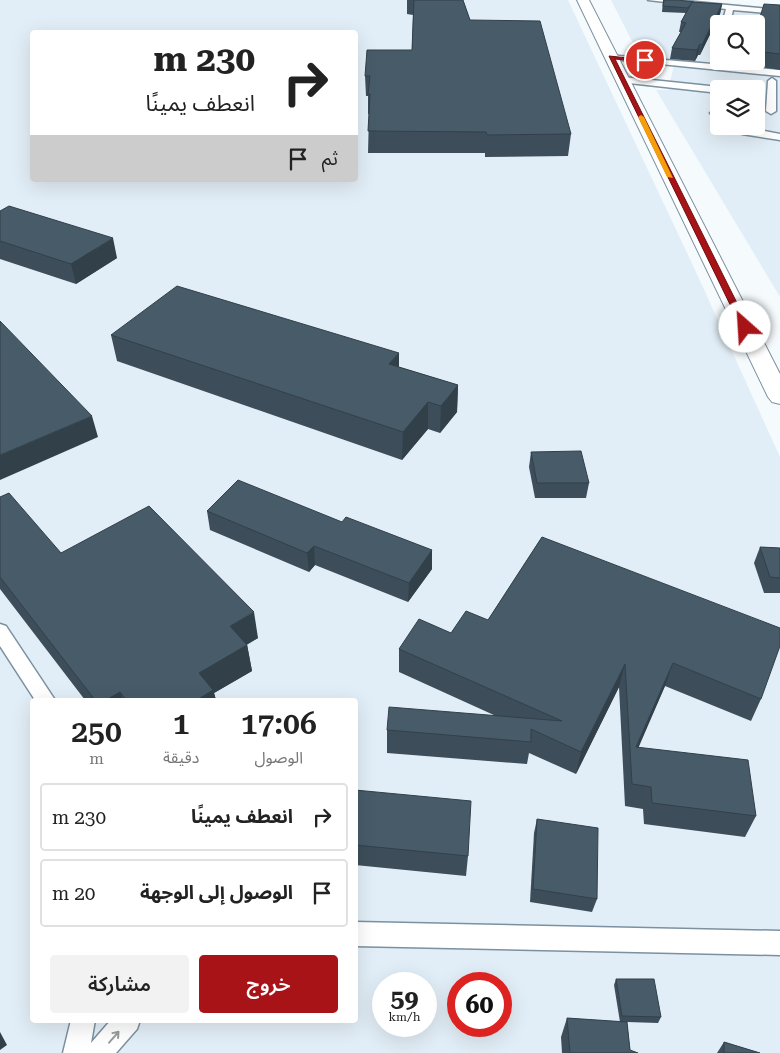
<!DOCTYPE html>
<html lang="ar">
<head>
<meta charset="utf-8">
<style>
  body { margin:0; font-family:"Roboto Serif","Noto Sans Arabic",serif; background:#f2f2f2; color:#222; direction:rtl; height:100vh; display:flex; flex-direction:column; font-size:19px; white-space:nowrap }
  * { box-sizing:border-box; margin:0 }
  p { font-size:16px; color:#767676 }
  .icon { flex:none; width:28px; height:28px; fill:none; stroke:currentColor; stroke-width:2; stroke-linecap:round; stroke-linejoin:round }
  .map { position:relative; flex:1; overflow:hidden; direction:ltr }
  .sheet { position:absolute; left:30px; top:698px; width:328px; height:325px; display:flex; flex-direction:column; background:#fff; border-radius:5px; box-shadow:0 5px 20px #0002; direction:rtl }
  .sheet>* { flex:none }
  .guide { position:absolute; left:30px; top:30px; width:328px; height:152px; border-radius:5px; box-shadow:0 5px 20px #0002; direction:rtl; background:#fff; color:#222; overflow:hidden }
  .buttons { position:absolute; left:710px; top:15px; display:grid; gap:10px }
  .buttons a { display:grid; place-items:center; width:55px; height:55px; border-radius:5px; background:#fff; box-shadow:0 5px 20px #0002; font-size:25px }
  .speed { position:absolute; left:372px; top:972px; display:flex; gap:10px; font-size:25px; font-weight:700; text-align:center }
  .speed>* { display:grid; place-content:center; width:65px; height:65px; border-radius:50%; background:#fff; box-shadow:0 5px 20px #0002; line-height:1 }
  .speed small { font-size:12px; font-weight:400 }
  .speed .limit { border:8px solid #d22; background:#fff; color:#111 }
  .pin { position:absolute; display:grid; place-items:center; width:42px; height:42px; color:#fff; margin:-21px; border:2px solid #fff; border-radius:50%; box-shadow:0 1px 5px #0007 }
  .me { position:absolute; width:55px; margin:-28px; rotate:334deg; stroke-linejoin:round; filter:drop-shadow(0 0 4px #0008) }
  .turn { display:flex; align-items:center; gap:18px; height:105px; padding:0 20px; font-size:22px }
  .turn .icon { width:65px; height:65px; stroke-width:2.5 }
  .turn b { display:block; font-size:35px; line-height:42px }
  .then { display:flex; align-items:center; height:48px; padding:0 20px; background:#0003; gap:10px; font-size:19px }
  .eta { display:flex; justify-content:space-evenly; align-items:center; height:85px; text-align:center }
  .eta b { font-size:30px; font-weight:600; line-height:35px }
  .cta { display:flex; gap:10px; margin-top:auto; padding:10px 20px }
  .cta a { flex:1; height:58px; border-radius:5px; background:#a81318; color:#fff; font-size:20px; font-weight:600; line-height:58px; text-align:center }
  .cta a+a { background:#f2f2f2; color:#222 }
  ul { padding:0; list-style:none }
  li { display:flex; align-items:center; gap:15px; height:68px; margin:0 10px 8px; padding:0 10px; border:2px solid #e0e0e0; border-radius:5px }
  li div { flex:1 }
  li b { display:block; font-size:19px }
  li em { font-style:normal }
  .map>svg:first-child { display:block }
</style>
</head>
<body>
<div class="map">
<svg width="780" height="1053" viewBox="0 0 780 1053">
  <rect width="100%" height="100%" fill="#f5fafd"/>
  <!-- built -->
  <g fill="#e2eef7" fill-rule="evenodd">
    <path d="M0,0H568L696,272L780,457V1053H0ZM32,32H355V180H32ZM32,700H355V1020H32ZM384,984H426V1026H384ZM459,984H501V1026H459Z"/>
    <path d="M611,0H685L780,8V297L656,90H668L675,61L641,59ZM719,24H756V61H719ZM719,89H756V126H719Z"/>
  </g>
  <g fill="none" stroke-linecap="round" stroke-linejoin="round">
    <defs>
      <g id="lane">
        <path d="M648,0H675L780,10V14L733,10L730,24H722L726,9Z"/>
        <path d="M608,55L780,70V76L611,59H608Z"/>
        <path d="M623,77L719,87L722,89H719V93L620,82L619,80Z"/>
        <path d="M772,78L776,81V111L771,114L766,111L768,81Z"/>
        <path d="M719,108V122L710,113Z"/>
        <path d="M726,126H739L780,134V140L742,134Z"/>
        <path d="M0,624L6,626L55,700H35L0,646Z"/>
        <path d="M355,922L780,931V955L355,946Z"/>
        <path d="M71,1020H95L91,1043L111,1020H140L137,1029L116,1053H63Z"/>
      </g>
      <path id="primary" d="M577,0H589L780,374V404L772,402L768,397Z"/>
    </defs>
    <!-- lane casing -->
    <use href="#lane" stroke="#7b91a0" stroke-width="3"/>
    <!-- primary casing -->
    <use href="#primary" stroke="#7b91a0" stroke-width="2"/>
    <!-- lane -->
    <use href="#lane" fill="#fff" fill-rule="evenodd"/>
    <!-- primary -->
    <use href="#primary" fill="#fff" fill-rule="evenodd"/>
  </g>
  <!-- wall -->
  <g fill="#3d4e5a">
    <path d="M407,0H463L470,20L571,134L568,156L485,157V153H368L369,114H368V96H366L365,76L412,50L413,15L407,14Z"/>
    <path d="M663,0L722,4L720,14L700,55H698L695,61L670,59L672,48L681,32H679L681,22L686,13L662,12Z"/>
    <path d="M780,5V70L747,65L748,61H756V30Z"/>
    <path d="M0,211L117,258L76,284L0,259Z"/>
    <path d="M111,335L399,353V367L458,385L457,412L440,433L428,429L402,460L117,361Z"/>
    <path d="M531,452L589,483L586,498H535L529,467Z"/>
    <path d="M0,497L61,553L258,638L247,644L252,671L214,693L216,700H85L0,589Z"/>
    <path d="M207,511L342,522L432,550V569L408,602L315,565L309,572L210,530Z"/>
    <path d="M542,537L761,699L751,721L665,686L638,747L756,816L745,837L644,824L643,809L625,806L619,687L576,774L529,753L527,764L387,753V730L496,716L399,672V649L451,633L488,620Z"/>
    <path d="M760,547L780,548V593H764L754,563Z"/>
    <path d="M355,790L468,856L466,876L355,865Z"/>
    <path d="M537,819L597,899L592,912L530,902L534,833Z"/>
    <path d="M616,979L661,1017L658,1023L627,1022L630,1050L638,1053H562L561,1037L567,1018L620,1022L614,985Z"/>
    <path d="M724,1042L760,1053H717Z"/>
  </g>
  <!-- shaded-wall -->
  <g fill="#32404a">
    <path d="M722,4L720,14L700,55L702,45Z"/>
    <path d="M700,44L698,55L695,61L697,50Z"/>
    <path d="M113,238L117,258L76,284L71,264Z"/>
    <path d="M399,353V380L389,364Z"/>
    <path d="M458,385L457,412L440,433L441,406Z"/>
    <path d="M428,402V429L402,460L403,432Z"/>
    <path d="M92,416L98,437L0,480V455Z"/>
    <path d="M314,546L315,565L309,572L307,553Z"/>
    <path d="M432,550V569L408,602L409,583Z"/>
    <path d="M254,612L258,638L235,652L230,626Z"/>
    <path d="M247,645L252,671L214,693L216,700H197L199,673Z"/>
    <path d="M673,663L665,686L631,765L636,747Z"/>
    <path d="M625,664L619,687L576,774L581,752Z"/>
    <path d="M120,692L123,700H106Z"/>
    <path d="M0,1032L7,1045L0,1050Z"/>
  </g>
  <!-- building -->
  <g fill="#475b69" stroke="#32404a">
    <path d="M414,0H463L470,20L540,21L571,134L487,135L486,132L368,131L370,94H368L370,76H365L367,50H412Z"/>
    <path d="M664,0H678L694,2H692L691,5L687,8L663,6Z"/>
    <path d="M692,2L722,4L702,45L700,44L697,50L672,48L686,23L681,22Z"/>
    <path d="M764,4L780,5V54L756,51V30Z"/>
    <path d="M9,206L113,238L71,264L0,241V211Z"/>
    <path d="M177,286L399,353L389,364L458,385L441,406L428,402L403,432L111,335Z"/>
    <path d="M0,321L92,416L0,455Z"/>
    <path d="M581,451L589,483H537L531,452Z"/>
    <path d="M238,480L342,522L346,517L432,550L409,583L314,546L307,553L207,511Z"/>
    <path d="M9,493L61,553L149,506L254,612L230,626L247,645L199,673L213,690L197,700H126L120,692L106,700H95L0,577V497Z"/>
    <path d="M542,537L780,628V646L761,699L673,663L636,747L748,760L756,816L652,803L651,787L632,784L625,664L581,752L531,729V742L387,730L389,707L562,721L399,649L419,619L451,633L466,611L488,620Z"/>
    <path d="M760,547L780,548V578L770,577Z"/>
    <path d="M355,790L471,801L468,856L355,845Z"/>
    <path d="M537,819L598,828L597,899L533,889Z"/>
    <path d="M616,979H654L661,1017L622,1016Z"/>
    <path d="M567,1018L627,1022L630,1050L638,1053H570Z"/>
    <path d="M724,1042L760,1053H724Z"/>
  </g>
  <!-- one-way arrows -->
  <defs><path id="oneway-shaft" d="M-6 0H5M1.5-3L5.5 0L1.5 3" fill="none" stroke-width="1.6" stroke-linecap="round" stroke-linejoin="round" transform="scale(1.25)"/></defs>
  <use stroke="#979b9d" href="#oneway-shaft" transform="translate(114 1037) rotate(-49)"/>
  <!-- route -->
  <path fill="#a81318" stroke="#6d0c10" d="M609,56L648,60L645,62L615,59L749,327L748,329L741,327Z"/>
  <!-- slow -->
  <path fill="#f59e0b" d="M641,115L644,117L673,178L667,177L638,117Z"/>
</svg>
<div class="buttons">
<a><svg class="icon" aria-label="search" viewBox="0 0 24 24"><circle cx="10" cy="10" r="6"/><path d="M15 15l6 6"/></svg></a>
<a><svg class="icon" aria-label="layers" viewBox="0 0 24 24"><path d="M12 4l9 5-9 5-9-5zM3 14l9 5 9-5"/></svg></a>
</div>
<div class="speed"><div>59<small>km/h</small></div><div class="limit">60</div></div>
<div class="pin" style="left:645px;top:60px;background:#d93025"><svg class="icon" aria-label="arrive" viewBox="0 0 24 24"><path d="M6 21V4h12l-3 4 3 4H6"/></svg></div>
<svg class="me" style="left:745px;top:327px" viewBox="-20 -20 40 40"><circle r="19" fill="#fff"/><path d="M0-13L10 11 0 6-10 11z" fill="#a81318"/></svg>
<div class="guide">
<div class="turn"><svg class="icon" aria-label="right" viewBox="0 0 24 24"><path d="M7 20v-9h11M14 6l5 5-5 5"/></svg><div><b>230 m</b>انعطف يمينًا</div></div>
<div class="then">ثم<svg class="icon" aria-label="arrive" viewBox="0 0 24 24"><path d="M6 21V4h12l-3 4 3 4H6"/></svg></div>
</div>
<section class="sheet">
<div class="eta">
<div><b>17:06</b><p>الوصول</p></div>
<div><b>1</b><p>دقيقة</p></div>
<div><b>250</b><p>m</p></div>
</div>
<ul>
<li><svg class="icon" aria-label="right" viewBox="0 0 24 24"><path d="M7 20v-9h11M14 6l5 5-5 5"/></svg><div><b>انعطف يمينًا</b></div><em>230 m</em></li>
<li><svg class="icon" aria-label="arrive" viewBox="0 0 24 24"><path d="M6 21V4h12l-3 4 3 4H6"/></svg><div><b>الوصول إلى الوجهة</b></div><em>20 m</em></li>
</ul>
<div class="cta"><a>خروج</a><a>مشاركة</a></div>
</section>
</div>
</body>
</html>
